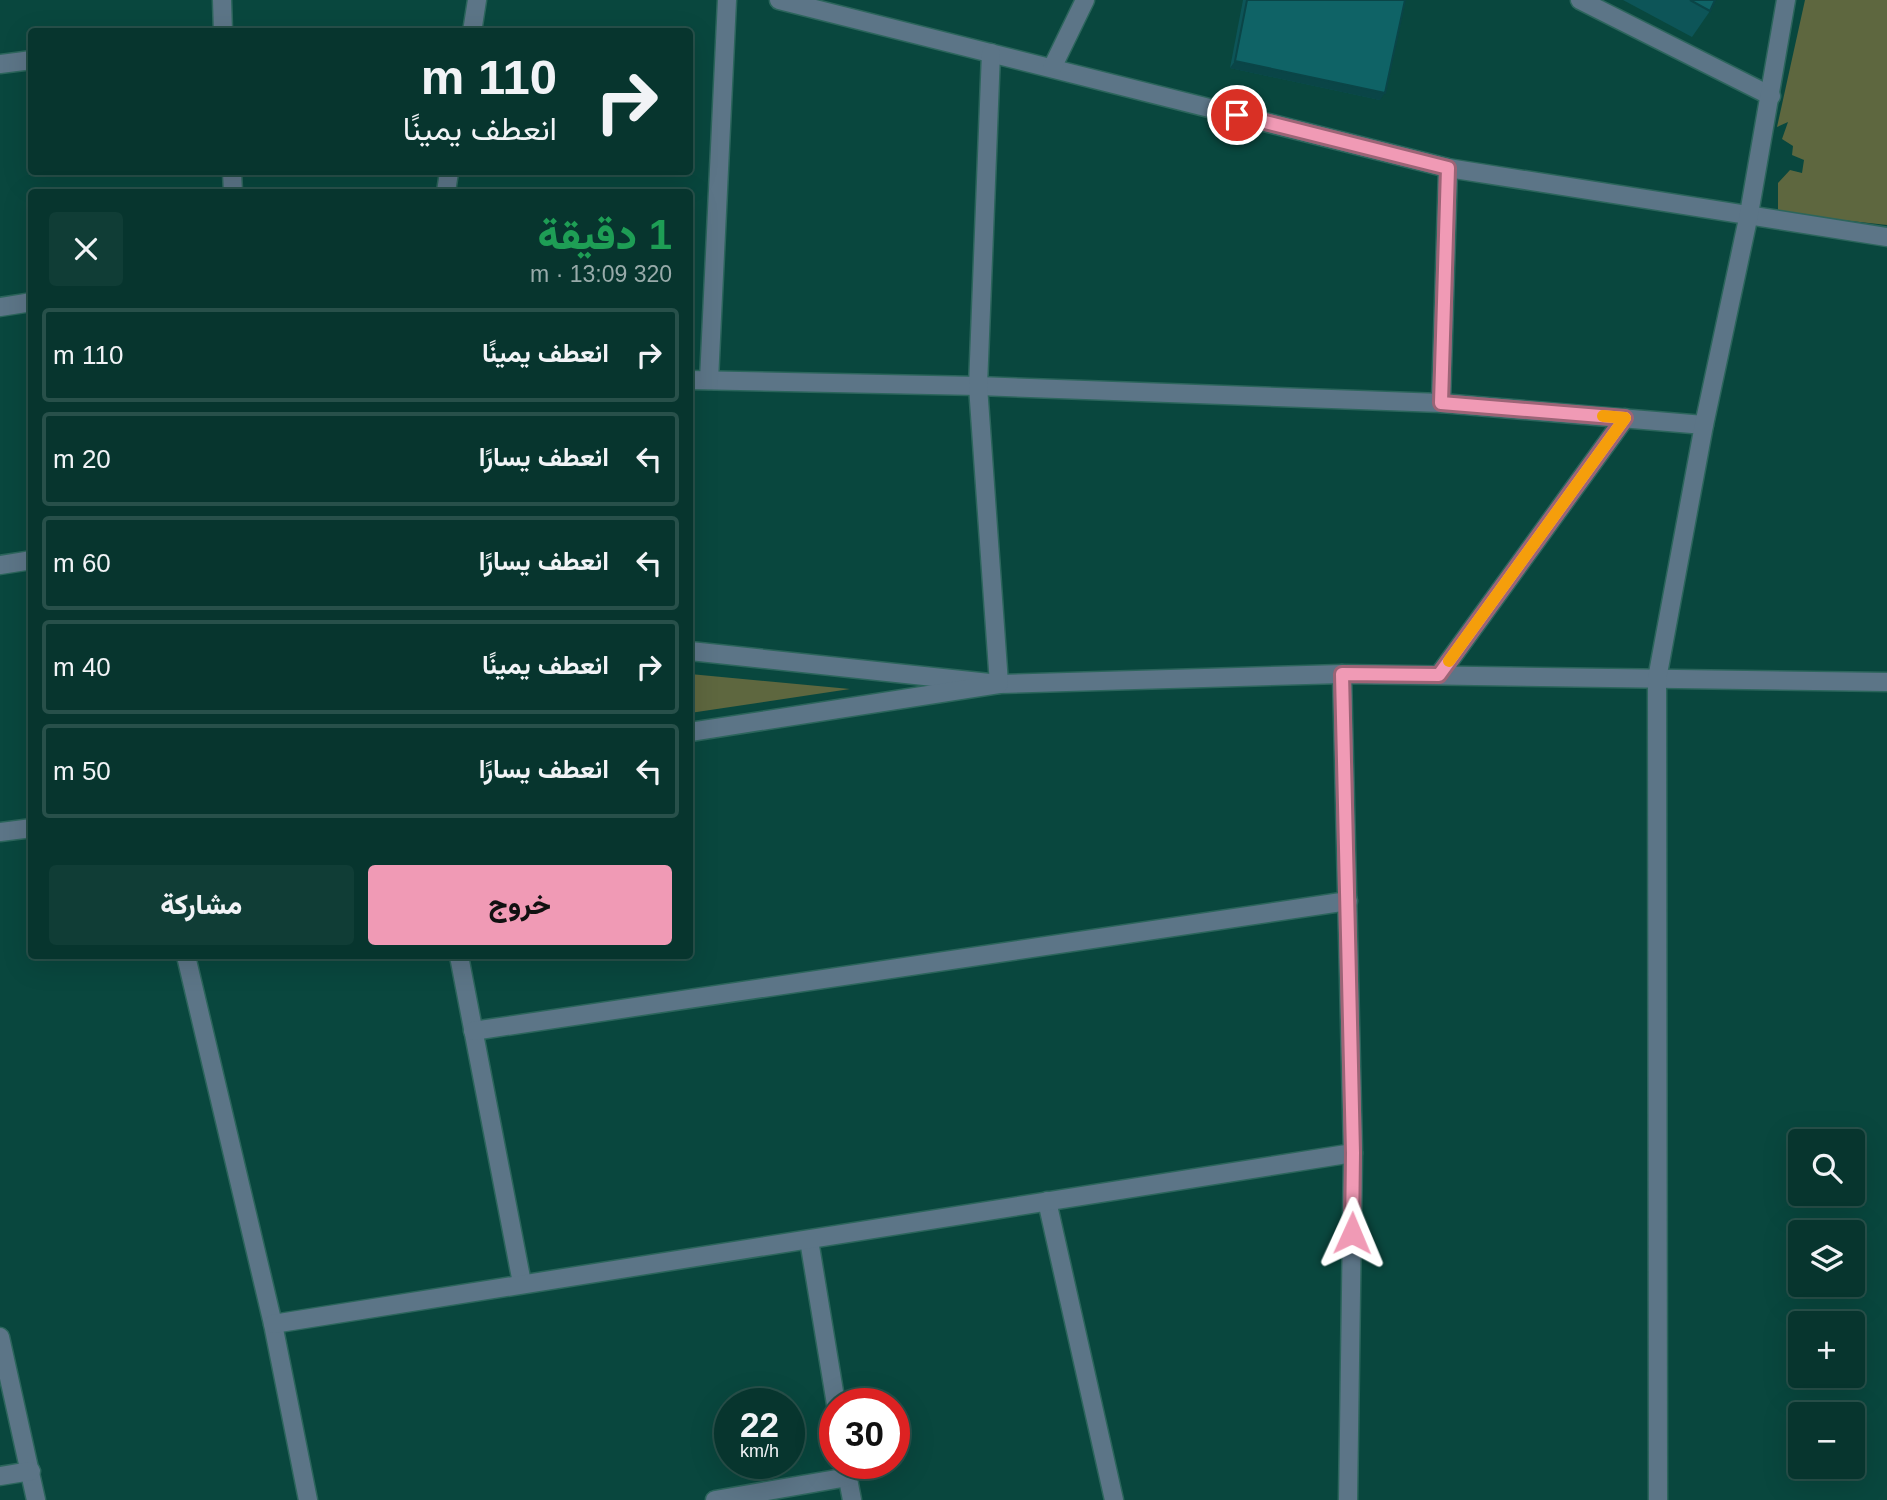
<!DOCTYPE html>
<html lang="ar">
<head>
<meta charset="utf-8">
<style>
  body { margin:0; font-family:Arial,Vazirmatn,sans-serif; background:#103d36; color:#f1f3f6; direction:rtl; height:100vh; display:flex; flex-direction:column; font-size:26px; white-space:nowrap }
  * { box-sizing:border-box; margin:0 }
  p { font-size:23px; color:#98abaa }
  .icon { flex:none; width:38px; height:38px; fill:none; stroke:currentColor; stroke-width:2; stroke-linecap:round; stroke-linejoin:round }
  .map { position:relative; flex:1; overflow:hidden; direction:ltr }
  .details { position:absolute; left:28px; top:189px; width:665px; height:770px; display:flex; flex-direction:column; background:#07352e; border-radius:7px; box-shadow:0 7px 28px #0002,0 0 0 2px #28504a; direction:rtl }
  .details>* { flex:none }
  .top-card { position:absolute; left:28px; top:28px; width:665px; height:147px; border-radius:7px; box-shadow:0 7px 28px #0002,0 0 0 2px #28504a; direction:rtl; background:#07352e; color:#f1f3f6; overflow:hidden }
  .tools { position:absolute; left:1788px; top:1129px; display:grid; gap:14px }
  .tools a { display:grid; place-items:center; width:77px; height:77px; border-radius:7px; background:#07352e; box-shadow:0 7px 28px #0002,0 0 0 2px #28504a; font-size:35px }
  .speed { position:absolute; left:714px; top:1388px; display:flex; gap:14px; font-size:35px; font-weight:700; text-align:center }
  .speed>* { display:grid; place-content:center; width:91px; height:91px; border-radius:50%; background:#07352e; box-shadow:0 7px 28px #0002,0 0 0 2px #28504a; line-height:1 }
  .speed small { font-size:18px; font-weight:400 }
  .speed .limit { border:10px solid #d22; background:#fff; color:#111 }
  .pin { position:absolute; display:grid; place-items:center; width:60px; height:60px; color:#fff; margin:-30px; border:4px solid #fff; border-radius:50%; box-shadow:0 2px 7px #0007 }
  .me { position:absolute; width:77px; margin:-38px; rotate:1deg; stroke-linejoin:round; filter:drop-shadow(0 0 5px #0008) }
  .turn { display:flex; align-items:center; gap:24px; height:147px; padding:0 21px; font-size:32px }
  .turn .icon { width:91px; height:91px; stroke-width:2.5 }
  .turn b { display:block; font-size:49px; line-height:60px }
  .round { display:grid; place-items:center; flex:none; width:74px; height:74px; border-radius:7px; background:#103d36 }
  .overview { display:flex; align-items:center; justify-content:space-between; height:119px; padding:0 21px }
  h1 { font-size:42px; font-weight:800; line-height:52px; color:#1e9e55 }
  .cta { display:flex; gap:14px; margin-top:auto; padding:14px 21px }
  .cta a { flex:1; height:80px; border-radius:7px; background:#f09ab5; color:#111; font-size:28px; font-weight:800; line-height:80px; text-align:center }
  .cta a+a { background:#103d36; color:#f1f3f6 }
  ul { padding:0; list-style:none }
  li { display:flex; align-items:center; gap:21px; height:94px; margin:0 14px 10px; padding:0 7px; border:4px solid #28504a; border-radius:7px }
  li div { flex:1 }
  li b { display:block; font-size:26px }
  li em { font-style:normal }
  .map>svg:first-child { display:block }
</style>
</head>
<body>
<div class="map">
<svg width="1887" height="1500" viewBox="0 0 1887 1500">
  <rect width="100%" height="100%" fill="#09473e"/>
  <!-- green -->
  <g fill="#5e673f">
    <path d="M1805,0H1887V225L1778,213V183L1790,170L1802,173L1804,160L1792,155L1793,146L1782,139L1788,122L1777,127Z"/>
    <path d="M690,674L850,689L690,713Z"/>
  </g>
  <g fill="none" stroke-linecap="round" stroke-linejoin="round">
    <defs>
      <g id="minor">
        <path d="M222,0L223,32"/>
        <path d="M779,0L1448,168L1887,237"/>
        <path d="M1580,0L1771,96"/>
        <path d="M472,32L477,0"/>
        <path d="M0,64L32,60"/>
        <path d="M1052,68L1085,0"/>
        <path d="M232,172L233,192"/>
        <path d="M446,192L449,172"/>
        <path d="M0,307L32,302"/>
        <path d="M690,380L978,386L1441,403L1704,425"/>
        <path d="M709,380L727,0"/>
        <path d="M1441,403L1448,168"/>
        <path d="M0,565L32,560"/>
        <path d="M690,651L999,684L1342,674L1887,682"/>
        <path d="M1342,674L1353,1153L1348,1500"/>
        <path d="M1439,675L1625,418"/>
        <path d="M690,732L999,684L978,386L991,53"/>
        <path d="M0,832L32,828"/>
        <path d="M186,956L273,1324L308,1500"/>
        <path d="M459,956L522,1283"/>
        <path d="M473,1031L1348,901"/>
        <path d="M1047,1201L1114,1500"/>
        <path d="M809,1240L836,1404"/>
        <path d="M273,1324L1353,1153"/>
        <path d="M0,1337L36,1500"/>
        <path d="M845,1463L852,1500"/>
        <path d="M0,1476L31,1471"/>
        <path d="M715,1500L848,1477"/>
      </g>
      <path id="tertiary" d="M1658,1500L1657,679L1704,425L1749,214L1786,0"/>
    </defs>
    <!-- minor casing -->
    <use href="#minor" stroke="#2c655c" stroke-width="21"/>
    <!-- tertiary casing -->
    <use href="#tertiary" stroke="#2c655c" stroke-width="21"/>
    <!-- minor -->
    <use href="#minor" stroke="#5c7587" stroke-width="18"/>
    <!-- tertiary -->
    <use href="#tertiary" stroke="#5c7587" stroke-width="18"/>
  </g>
  <!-- wall -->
  <g fill="#0d5558">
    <path d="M1243,0H1405L1380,100L1230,68Z"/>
    <path d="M1623,0H1715L1710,11L1692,37Z"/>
  </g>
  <!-- shaded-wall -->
  <path fill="#0a4547" d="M1235,61L1385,93L1380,100L1230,68Z"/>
  <!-- building -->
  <g fill="#0f6366" stroke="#0a4547" stroke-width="2">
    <path d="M1247,0H1405L1385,93L1235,61Z"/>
    <path d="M1690,0H1715L1710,11Z"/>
  </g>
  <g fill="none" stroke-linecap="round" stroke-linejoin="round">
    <defs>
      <path id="route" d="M1237,115L1448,168L1441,403L1625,418L1439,675L1342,674L1353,1153L1352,1233"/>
    </defs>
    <!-- route casing -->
    <use href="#route" stroke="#9c6476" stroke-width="18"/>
    <!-- route -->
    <use href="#route" stroke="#f09ab5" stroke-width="12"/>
    <!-- slow -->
    <path stroke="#f59e0b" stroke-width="12" d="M1449,661L1625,418L1603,416"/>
  </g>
</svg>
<div class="tools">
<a><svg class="icon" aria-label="search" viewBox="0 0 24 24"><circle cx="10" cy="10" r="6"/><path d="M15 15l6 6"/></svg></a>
<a><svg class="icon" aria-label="layers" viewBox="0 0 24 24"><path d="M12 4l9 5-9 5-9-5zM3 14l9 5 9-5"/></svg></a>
<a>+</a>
<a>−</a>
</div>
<div class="speed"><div>22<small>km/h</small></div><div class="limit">30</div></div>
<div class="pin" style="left:1237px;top:115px;background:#d93025"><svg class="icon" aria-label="arrive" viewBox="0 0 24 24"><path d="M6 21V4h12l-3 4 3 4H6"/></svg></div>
<svg class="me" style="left:1352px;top:1233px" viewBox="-20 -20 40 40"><path d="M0-17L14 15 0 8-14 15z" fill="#f09ab5" stroke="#fff" stroke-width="4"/></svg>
<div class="top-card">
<div class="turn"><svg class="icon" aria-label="right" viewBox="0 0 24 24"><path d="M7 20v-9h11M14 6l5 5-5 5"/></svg><div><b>110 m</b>انعطف يمينًا</div></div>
</div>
<section class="details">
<div class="overview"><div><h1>1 دقيقة</h1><p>320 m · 13:09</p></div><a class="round"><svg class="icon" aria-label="close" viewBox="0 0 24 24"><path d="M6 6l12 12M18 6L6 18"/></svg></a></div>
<ul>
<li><svg class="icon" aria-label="right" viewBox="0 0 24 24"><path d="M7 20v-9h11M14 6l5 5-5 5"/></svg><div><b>انعطف يمينًا</b></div><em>110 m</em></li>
<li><svg class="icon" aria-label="left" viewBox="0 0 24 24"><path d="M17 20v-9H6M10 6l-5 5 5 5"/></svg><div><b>انعطف يسارًا</b></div><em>20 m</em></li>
<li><svg class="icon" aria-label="left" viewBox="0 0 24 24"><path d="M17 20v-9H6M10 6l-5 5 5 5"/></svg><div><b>انعطف يسارًا</b></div><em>60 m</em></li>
<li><svg class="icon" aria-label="right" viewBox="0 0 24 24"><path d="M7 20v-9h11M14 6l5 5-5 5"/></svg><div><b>انعطف يمينًا</b></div><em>40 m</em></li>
<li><svg class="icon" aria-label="left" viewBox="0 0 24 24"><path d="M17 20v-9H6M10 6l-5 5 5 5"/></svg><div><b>انعطف يسارًا</b></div><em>50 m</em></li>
</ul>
<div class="cta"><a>خروج</a><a>مشاركة</a></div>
</section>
</div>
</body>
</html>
